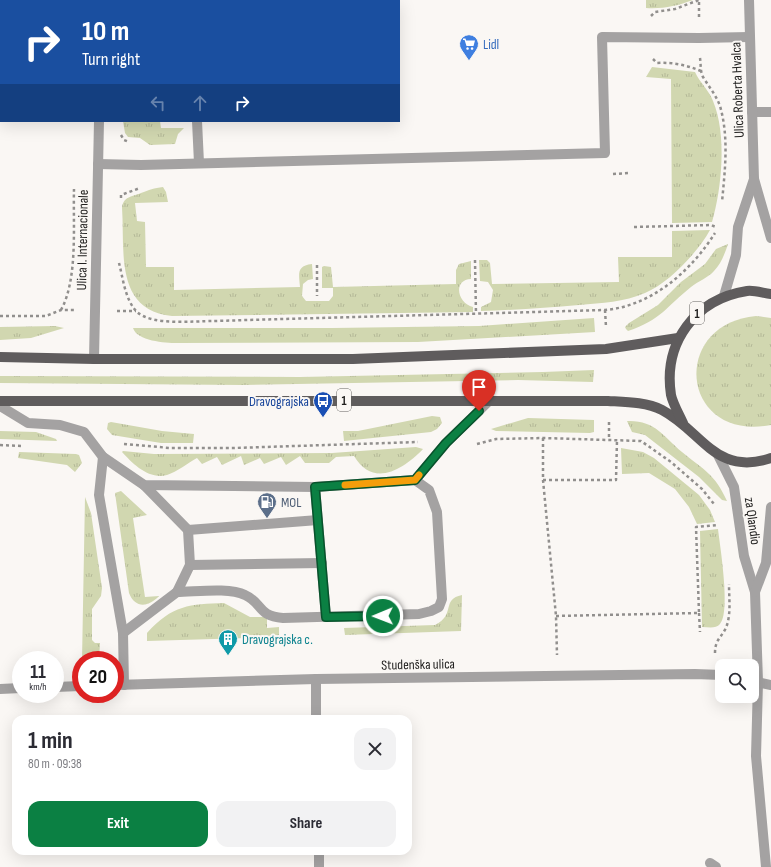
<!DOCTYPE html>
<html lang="en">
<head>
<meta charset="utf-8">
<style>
  body { margin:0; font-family:"Sofia Sans Condensed",sans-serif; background:#f2f2f3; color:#2b2b33; height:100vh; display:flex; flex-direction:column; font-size:15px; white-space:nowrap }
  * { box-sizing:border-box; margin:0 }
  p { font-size:13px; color:#7c7c81 }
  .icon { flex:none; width:22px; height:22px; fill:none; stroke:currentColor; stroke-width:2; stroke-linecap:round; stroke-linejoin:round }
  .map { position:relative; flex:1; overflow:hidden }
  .details { position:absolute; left:12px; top:715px; width:400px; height:140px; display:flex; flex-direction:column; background:#fff; border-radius:12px; box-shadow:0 4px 16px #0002 }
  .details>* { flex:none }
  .hud { position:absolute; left:0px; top:0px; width:400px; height:122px; box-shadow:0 4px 16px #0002; background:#1a4fa0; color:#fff; overflow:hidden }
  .tools { position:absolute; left:715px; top:659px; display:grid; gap:8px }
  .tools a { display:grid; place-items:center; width:44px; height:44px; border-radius:8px; background:#fff; box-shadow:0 4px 16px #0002; font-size:20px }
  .speed { position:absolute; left:12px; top:651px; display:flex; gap:8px; font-size:20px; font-weight:700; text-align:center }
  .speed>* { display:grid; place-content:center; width:52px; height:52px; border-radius:50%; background:#fff; box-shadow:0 4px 16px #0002; line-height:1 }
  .speed small { font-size:10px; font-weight:400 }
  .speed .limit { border:6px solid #d22; background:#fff; color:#111 }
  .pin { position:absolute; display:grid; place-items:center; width:34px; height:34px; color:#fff; margin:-41px -17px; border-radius:50% 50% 50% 0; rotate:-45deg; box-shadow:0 0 4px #0007 }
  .pin .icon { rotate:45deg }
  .me { position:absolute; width:44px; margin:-22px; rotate:269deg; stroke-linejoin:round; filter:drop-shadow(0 0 3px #0008) }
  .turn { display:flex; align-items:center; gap:14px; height:84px; padding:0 16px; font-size:18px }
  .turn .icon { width:52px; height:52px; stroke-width:2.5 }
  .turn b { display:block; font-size:28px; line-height:34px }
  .lanes { display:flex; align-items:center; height:38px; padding:0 16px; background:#0003; justify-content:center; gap:20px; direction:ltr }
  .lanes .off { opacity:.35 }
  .round { display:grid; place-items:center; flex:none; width:42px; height:42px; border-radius:12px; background:#f2f2f3 }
  .headline { display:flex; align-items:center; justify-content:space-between; height:68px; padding:0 16px }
  h1 { font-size:24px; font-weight:700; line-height:30px }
  .action { display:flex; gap:8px; margin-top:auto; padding:8px 16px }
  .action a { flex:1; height:46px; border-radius:12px; background:#0b8043; color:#fff; font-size:16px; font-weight:700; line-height:46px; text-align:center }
  .action a+a { background:#f2f2f3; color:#2b2b33 }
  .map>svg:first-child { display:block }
</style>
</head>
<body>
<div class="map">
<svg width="771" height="867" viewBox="0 0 771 867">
  <defs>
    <pattern id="grass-tufts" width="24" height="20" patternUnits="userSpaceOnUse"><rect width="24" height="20" fill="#d1d7b0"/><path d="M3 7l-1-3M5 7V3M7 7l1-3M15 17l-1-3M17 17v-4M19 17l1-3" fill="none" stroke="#b3b897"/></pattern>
  </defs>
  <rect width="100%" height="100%" fill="#faf7f4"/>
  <!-- grass -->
  <g fill="url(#grass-tufts)">
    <path d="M646,0H693C677,6 663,9 646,8Z"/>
    <path d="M652,67L695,72C700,83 709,90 713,101C727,134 722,188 712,222L672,223L671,79L646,77Z"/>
    <path d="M123,121H160L161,128H184L178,134L175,144L150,145L140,138L128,137L125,133Z"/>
    <path d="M163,187L166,192L168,202L135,203L137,221L145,222L146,267H174V290L300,287C299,274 296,266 312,264L313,279L308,280L303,284L302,296L306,301H329L333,296V288H322V267L324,266L331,267L333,287L456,284V270L459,264L471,261V279C452,280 458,304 473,307V312L172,316C114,310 125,251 122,207C124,196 132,197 141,193C149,190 154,188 163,187Z"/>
    <path d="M710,230C698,252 669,283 645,293C624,302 602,303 579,305C547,308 514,310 481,311V307L491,302L493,290L488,282L480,281L479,260H487L490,263L492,284L619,282L618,257H672V231Z"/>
    <path d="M728,244C725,253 721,264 714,271C708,278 698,281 691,287C666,307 661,320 628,331L626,329L625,327L629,323L658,305L681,282L705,264L716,249Z"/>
    <path d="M756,316L771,318V425C680,442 669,324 756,316Z"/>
    <path d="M594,318L595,332L418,342L177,343C165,343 137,341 133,328H332L479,326Z"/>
    <path d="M55,326L64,328L31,338L0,340V327Z"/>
    <path d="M594,370L593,382L518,380L242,385L0,383V376L300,377L543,372Z"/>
    <path d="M432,416L440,417L442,423L437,429L431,432L344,441L343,431H358Z"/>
    <path d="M528,418L594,420V432L590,433L496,431L491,429Z"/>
    <path d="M627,421C655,420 663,436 682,452C704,470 715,474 727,501L722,500L699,477L645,435L632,432Z"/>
    <path d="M111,422L162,431L194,434L193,443H161L112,435L107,429L108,423Z"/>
    <path d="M0,431L36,432L56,439L57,441L0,439Z"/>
    <path d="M416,447L423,449C403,470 373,488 354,456L336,457L329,463H305L300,456L286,465L281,457L264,464L260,458L244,465L241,456L222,465L217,457L202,464L197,458C188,463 177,472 167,475C149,480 133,464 122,452L123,451L154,454L332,453Z"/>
    <path d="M621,448L643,452L654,458L699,495L710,510L715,522L697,524L689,507L675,489L649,473L622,474Z"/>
    <path d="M19,452L76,454L79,455L82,463L75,472L67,465L18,458Z"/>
    <path d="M121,491L147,515L133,518L145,597L159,596C149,607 135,609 129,593L115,493Z"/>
    <path d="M85,497L91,513L102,588L101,596L92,609V640L95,643H100L99,660H82Z"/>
    <path d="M718,529C720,546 731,613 720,624C716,629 708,627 702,627L700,531Z"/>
    <path d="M462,595L461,631L345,635L344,628L435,625C456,615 441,599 462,595Z"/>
    <path d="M224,603L250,617H267V628L279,627V637L147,641V633C172,605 190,604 224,603Z"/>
  </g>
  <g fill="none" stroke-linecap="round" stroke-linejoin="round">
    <!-- path -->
    <g stroke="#918f8d" stroke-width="2.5" stroke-dasharray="3 3" stroke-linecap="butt">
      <path d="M651,16L655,12L675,9L699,0"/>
      <path d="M699,17V0"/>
      <path d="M700,58C701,64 700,71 703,77C709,87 716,95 720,106C729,137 725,170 722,202"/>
      <path d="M653,59L657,63C673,62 686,65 701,71"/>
      <path d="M121,135L124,140L129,142"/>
      <path d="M613,174L630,173"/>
      <path d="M121,198V195L140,188"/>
      <path d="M634,227L711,225L716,227"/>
      <path d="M475,260L476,314"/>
      <path d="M119,263C123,278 125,300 137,312C153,326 193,321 213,321L605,310C652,306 691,271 715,233"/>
      <path d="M317,265V296"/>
      <path d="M61,310C78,279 73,225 74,189"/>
      <path d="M605,310L606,327"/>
      <path d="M117,311H136"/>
      <path d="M0,316H46L61,310H74"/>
      <path d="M609,422V440"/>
      <path d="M543,438V480H616L617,440"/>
      <path d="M124,444L170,448H234L418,442"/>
      <path d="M477,444L496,439L543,438L641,441L671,462L702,489L714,504"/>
      <path d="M0,445L23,446"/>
      <path d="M543,480L556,616L557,655"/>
      <path d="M699,613L700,632"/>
      <path d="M556,616L699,613L696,527L718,525"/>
      <path d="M715,653C715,638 723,637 727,625C731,612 729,598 729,584"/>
    </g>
    <!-- service -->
    <g stroke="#a4a2a2" stroke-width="10">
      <path d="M752,112H771"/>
      <path d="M197,121L199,163"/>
      <path d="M98,164L141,165L605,153L602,37L699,38L749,37"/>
      <path d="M0,406L28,423L60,425L84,432L103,457L144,485L315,487L415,480L446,443L490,400"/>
      <path d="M103,457L99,495L123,633L124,685"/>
      <path d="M144,485L188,530L190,565L177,592C195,592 229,587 245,595C263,603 257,616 283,618L419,614L431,611L439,607L442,599L437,512L429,490L415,480"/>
      <path d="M315,487L326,617"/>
      <path d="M188,530L318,520"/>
      <path d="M190,565L322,563"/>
      <path d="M123,633L177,592"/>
    </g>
    <!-- minor -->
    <g stroke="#a4a2a2" stroke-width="10">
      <path d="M749,0L754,179L771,238"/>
      <path d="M103,1V0"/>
      <path d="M724,296L736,255L738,227L754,179"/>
      <path d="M94,359L99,121"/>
      <path d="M718,455L734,487L744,556L755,592L758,682L756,756L766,867"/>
      <path d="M755,592L766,563L771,507"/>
      <path d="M316,679V719"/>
      <path d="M752,681L771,685"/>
      <path d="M115,685L316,679L695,674L722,675"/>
      <path d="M55,687L81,686"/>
      <path d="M0,689L21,688"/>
      <path d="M319,851V867"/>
      <path d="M710,863L716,867"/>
    </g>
    <!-- primary -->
    <g stroke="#5f5c5d" stroke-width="10">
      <path d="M0,357L94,359H353L606,349L678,338"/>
      <path d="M0,401H608C626,402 646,402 662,410C702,431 716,477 771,458"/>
      <path d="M683,423C679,414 673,404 671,395C663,343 695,299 747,291C754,290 763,293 771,294"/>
    </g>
  </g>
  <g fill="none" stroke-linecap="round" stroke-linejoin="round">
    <defs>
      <path id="route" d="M383,616L326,617L315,487L415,480L446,443L479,411"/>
    </defs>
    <!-- route casing -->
    <use href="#route" stroke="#07532c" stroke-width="10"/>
    <!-- route -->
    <use href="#route" stroke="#0b8043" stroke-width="7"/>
    <!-- slow -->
    <path stroke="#f59e0b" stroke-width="7" d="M345,485L415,480L419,475"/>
  </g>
  <!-- icons -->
  <defs>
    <symbol id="supermarket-pin" viewBox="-11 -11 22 30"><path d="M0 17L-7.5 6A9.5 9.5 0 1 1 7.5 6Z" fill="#3f7fe0" stroke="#faf7f4"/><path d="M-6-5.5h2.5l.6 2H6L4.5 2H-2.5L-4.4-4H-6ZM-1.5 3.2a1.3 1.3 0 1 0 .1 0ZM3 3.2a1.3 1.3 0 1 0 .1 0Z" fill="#fff"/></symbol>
    <symbol id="bus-pin" viewBox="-11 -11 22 30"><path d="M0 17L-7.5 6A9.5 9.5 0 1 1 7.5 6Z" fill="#1a4fb4" stroke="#faf7f4"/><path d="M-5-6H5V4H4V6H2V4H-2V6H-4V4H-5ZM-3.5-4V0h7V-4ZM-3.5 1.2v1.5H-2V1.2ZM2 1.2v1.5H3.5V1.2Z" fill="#fff"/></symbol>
    <symbol id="fuel-pin" viewBox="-11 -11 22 30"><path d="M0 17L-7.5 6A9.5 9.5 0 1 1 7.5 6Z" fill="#5c6f8a" stroke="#faf7f4"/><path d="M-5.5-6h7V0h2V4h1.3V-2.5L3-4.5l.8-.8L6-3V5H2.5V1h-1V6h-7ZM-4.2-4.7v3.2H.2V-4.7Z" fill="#fff"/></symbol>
    <symbol id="building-pin" viewBox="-11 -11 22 30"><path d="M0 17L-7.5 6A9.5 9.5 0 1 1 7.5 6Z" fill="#0f9aa8" stroke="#faf7f4"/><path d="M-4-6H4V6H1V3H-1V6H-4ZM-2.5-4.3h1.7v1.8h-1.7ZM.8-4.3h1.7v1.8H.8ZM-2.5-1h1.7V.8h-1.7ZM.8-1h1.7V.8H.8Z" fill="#fff"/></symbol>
  </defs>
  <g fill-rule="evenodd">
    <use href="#supermarket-pin" x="458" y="33" width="22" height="30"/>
    <use href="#bus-pin" x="312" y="390" width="22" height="30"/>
    <use href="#fuel-pin" x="256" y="491" width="22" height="30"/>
    <use href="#building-pin" x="217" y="628" width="22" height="30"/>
  </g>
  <g text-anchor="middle" stroke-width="4" stroke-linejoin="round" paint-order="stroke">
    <!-- shield labels -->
    <g fill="#faf7f4" stroke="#62605f" stroke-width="1">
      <rect x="690" y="302" width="14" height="22" rx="3"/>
      <rect x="337" y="389" width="14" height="22" rx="3"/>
    </g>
    <g font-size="13" font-weight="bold" fill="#21201f">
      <text x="697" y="318">1</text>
      <text x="344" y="405">1</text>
    </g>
    <!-- shop labels -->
    <g font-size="14" fill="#366cbe" stroke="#faf7f4" text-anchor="start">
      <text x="483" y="49">Lidl</text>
    </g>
    <!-- street labels -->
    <g font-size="14" fill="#21201f" stroke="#faf7f4">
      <text transform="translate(737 90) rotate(-92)" y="5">Ulica Roberta Hvalca</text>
      <text transform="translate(82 240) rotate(-89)" y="5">Ulica I. Internacionale</text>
      <text transform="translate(753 521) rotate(82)" y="5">za Qlandio</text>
      <text transform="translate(418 664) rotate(-1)" y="5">Studenška ulica</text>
    </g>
    <!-- transit labels -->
    <g font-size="14" fill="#164399" stroke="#faf7f4" text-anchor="end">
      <text x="309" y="406">Dravograjska</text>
    </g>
    <!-- service labels -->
    <g font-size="14" fill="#4e5e75" stroke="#faf7f4" text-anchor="start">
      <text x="281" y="507">MOL</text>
    </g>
    <!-- culture labels -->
    <g font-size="14" fill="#0d838f" stroke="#faf7f4" text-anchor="start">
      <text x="242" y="644">Dravograjska c.</text>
    </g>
  </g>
</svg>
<div class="tools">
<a><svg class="icon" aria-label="search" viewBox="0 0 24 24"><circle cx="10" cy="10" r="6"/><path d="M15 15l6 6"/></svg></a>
</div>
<div class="speed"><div>11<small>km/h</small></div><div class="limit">20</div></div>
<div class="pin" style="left:479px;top:411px;background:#d93025"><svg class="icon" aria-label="arrive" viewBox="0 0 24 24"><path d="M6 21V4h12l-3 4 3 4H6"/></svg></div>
<svg class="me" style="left:383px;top:616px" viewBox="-20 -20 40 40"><circle r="17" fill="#0b8043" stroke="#fff" stroke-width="3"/><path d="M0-11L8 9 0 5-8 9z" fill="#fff"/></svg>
<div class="hud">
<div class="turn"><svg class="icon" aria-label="right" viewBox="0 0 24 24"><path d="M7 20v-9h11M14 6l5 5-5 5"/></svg><div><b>10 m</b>Turn right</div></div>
<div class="lanes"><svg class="icon off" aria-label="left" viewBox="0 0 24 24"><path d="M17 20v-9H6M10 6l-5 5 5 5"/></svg><svg class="icon off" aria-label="ahead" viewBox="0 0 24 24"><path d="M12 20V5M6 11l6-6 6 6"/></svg><svg class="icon" aria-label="right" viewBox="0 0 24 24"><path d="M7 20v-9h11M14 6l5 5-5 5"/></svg></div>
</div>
<section class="details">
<div class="headline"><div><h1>1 min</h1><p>80 m · 09:38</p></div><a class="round"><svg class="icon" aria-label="close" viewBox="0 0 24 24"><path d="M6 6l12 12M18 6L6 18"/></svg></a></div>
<div class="action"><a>Exit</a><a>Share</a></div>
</section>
</div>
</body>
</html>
